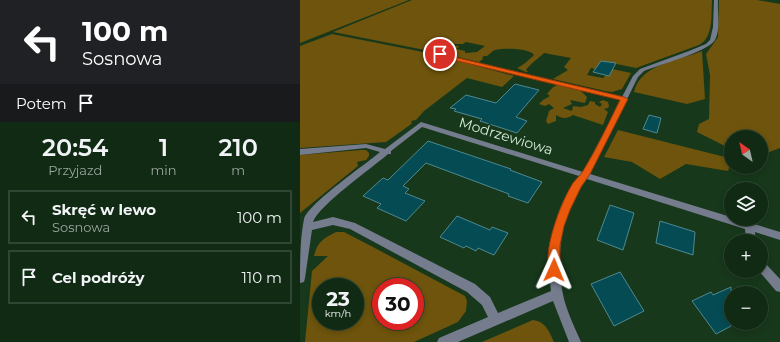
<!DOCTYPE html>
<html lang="pl">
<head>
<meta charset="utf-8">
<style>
  body { margin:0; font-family:Montserrat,sans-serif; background:#1e3622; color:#f1f3f6; height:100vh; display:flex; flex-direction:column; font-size:15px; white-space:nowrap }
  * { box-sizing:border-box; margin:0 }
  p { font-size:13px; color:#9ca7a0 }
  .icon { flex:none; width:22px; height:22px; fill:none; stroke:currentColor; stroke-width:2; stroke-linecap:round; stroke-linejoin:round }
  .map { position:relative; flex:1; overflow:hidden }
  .details { display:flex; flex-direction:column; background:#112a14; width:300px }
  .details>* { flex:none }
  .hud { background:#202124; color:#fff; overflow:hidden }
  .needle { width:26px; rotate:326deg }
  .fabs { position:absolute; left:424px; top:130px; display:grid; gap:8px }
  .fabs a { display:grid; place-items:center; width:44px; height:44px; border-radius:50%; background:#112a14; box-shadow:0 2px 6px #0003,0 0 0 1px #304634; font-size:20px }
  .speed { position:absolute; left:12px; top:278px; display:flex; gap:8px; font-size:20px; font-weight:700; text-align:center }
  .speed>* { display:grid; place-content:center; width:52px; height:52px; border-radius:50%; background:#112a14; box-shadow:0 2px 6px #0003,0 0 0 1px #304634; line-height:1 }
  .speed small { font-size:10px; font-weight:400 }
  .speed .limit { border:6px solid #d22; background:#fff; color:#111 }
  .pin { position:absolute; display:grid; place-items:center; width:34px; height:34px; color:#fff; margin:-17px; border:2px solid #fff; border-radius:50%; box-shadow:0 1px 4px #0007 }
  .me { position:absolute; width:44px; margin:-22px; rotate:1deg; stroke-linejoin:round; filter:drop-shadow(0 0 3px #0008) }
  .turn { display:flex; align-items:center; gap:14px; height:84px; padding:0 16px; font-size:18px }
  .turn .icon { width:52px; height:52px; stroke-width:2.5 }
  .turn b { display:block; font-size:28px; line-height:34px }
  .then { display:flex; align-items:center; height:38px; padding:0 16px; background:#0003; gap:8px; font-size:15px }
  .eta { display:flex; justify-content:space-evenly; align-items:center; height:68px; text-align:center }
  .eta b { font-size:24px; font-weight:600; line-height:28px }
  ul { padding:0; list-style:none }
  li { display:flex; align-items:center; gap:12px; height:54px; margin:0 8px 6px; padding:0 8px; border:2px solid #304634; border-radius:0px }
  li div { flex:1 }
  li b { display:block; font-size:15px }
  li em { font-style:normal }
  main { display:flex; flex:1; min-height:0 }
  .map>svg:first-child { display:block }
</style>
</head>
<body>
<main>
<section class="details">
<div class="hud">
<div class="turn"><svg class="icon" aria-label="left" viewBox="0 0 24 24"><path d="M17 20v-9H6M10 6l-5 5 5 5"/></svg><div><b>100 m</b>Sosnowa</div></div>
<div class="then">Potem<svg class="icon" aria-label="arrive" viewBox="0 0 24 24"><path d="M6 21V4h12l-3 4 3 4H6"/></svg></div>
</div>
<div class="eta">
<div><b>20:54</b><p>Przyjazd</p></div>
<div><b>1</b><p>min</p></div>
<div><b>210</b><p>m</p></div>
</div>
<ul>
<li><svg class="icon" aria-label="left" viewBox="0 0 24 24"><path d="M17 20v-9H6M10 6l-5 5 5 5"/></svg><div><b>Skręć w lewo</b><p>Sosnowa</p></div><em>100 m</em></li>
<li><svg class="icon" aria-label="arrive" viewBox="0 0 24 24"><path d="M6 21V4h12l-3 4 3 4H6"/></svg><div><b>Cel podróży</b></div><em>110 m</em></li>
</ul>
</section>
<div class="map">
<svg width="480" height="342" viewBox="0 0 480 342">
  <rect width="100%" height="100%" fill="#17381b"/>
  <!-- green -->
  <g fill="#6e540c" fill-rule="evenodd">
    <path d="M0,0H109L0,43Z"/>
    <path d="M112,0H412C411,15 414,37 399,45L336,68L302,61L296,69L291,68L287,75L303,78L312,69L331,73L322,89L312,92L305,91L253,79L268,70L264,67L271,58L244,53C239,58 229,65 226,70L228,72H226L217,68C221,67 230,59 234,55C229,48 203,48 195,50C192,51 190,54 187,56H184L182,58L183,59L179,62L149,55L148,50C151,46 155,45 159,46L157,49L165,51V53L177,52L185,46L166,42L163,44H152L140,50L130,51L33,32Z"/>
    <path d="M419,0H457L480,4V148L461,155V137H431V163L428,171L386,164L360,179L332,162L304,157L318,130L429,158V148L397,132L399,124L409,119L410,75L406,54L418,37Z"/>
    <path d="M32,34L138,55L214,76L202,87L167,78L124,111L116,120L111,121L112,123L110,125L86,142L0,148V46Z"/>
    <path d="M402,51L405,99L387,104L334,92C341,63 379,61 402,51Z"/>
    <path d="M256,84L269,87L271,89L273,87L279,89L287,97L285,103L270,100L272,104L263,108L272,111L273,106L281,107L288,105L290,101L295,102V104L300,107L302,104L299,102L303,100L308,102L309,106L308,108L304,109L308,112L303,125L273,115C267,119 262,119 256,115V121L248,124L246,121L249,111L254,108L249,104L245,106L239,104L243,100L250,96L247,94L253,87L256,86Z"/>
    <path d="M61,150H66L69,153V156L66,160L57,162L58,166L0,213V155Z"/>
    <path d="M36,232H44L71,246L165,296L167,301L166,311L158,322L114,342H5L12,271L28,256H14C17,242 24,238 36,232ZM21,287H55V321H21ZM81,287H115V321H81Z"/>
    <path d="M233,320C246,322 249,331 254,342H182Z"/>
  </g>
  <!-- building -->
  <g fill="#054b53" stroke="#4e8991">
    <path d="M301,61L316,63L309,76L293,72Z"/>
    <path d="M215,84L239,90L216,117L227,121L217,133L180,121L182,119L154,111L156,109L150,108L166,95L196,103Z"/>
    <path d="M349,115L361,118L357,133L343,129Z"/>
    <path d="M128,141L211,169L210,170L242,182L228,203L208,196L209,194L126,163L103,186L109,189L105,193L125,201L106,221L77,208L81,204L63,196L83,178L88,180Z"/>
    <path d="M310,205L334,213L323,250L297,240Z"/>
    <path d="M157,216L190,230L192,227L208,233L194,255L178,248L176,251L166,246L164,248L140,237Z"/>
    <path d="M360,221L395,232L393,255L356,243Z"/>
    <path d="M320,272L344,311L314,326L291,284Z"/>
    <path d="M431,287V326L416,334L392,301L411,292L413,295Z"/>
  </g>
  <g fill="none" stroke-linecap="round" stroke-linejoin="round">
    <!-- street -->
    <g fill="#757c8e" fill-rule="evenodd">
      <path d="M414,0H418C417,12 421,29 415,40C408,52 358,65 344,71L338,77L290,174L431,217V219H438L480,232V240L455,232L456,241H446L445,229L287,179C261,211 254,259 264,299C268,314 275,328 281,342H269L253,301L158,342H137L139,338L188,317L182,305L167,292L50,229L33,225L12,230L5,278L4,282L0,283C0,262 0,239 4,219C9,203 65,165 80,152L66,148L0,155V149L66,144L85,149L121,122L283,172L321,100L137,55V53L322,97L333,76L340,69L389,51L406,44L410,40L413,27ZM122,127L279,176C253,208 246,252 251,291L198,313L190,297L175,284L55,223L33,217L13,222C19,205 72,168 88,154H91V151Z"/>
      <path d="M461,261L465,263L480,279V292L476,291L459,271H461Z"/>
    </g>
  </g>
  <!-- route -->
  <path fill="#ea580c" stroke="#983908" d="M137,53L324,97L328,99L290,174L281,187L270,210L264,226L260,245V270L258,274L254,276L250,274C241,253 261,202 273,183C276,179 280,176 283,171C297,149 308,124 320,100L137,56Z"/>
  <g text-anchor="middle" stroke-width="3" stroke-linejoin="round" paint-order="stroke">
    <!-- street labels -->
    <g font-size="14" fill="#d8ebd9" stroke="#17381b">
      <text transform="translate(206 136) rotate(17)" y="5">Modrzewiowa</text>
    </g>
  </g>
</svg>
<div class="fabs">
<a><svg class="needle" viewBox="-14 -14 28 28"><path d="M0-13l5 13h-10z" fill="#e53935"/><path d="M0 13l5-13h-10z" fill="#9ca7a0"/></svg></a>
<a><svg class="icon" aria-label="layers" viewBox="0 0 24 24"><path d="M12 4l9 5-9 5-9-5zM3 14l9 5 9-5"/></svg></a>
<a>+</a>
<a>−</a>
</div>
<div class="speed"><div>23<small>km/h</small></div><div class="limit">30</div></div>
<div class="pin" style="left:140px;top:54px;background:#d93025"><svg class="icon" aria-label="arrive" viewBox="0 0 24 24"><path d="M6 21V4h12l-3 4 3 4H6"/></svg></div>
<svg class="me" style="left:254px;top:270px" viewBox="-20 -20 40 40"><path d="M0-17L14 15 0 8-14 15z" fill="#ea580c" stroke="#fff" stroke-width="4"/></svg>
</div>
</main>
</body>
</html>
